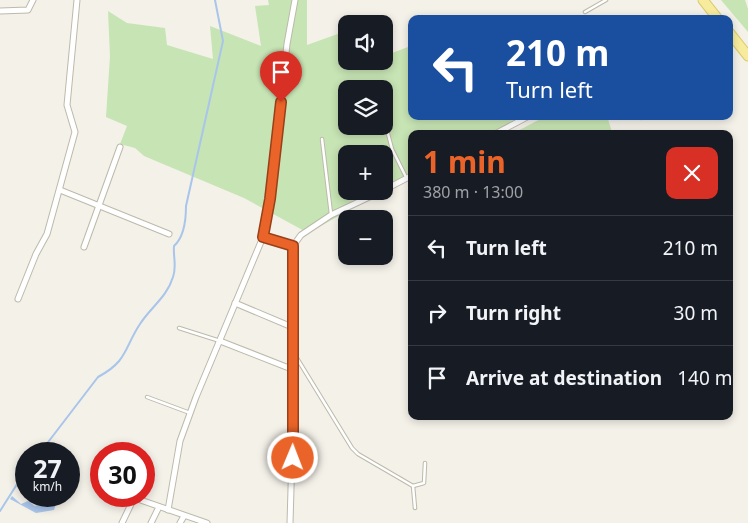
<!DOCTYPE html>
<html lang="en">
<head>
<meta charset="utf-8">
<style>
  body { margin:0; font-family:"Noto Sans",sans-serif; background:#20242c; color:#f1f3f6; height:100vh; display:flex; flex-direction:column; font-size:19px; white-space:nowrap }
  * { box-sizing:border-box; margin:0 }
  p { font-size:16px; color:#9ea1a6 }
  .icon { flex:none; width:28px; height:28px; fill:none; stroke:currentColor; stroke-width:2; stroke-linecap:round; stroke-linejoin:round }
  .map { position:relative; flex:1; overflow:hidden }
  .panel { position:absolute; left:408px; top:130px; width:325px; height:290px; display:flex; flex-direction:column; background:#171b24; border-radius:10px; box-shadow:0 2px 8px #0003 }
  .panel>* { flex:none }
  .guide { position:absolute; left:408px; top:15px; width:325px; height:105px; border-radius:10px; box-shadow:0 2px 8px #0003; background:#1a4fa0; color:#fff; overflow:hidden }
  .fabs { position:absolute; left:338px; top:15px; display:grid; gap:10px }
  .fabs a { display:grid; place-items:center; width:55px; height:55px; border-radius:10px; background:#171b24; box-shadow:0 2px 8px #0003; font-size:25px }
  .speed { position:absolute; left:15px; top:442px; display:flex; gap:10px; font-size:25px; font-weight:700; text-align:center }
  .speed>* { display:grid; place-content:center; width:65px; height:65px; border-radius:50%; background:#171b24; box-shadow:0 2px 8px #0003; line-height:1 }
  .speed small { font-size:12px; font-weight:400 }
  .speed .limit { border:8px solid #d22; background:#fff; color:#111 }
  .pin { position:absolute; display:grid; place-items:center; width:42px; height:42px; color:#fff; margin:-51px -21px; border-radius:50% 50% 50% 0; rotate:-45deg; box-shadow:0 0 5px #0007 }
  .pin .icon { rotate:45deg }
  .me { position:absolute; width:55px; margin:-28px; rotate:1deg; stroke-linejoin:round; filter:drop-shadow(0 0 4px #0008) }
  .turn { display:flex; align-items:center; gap:18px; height:105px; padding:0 15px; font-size:22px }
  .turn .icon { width:65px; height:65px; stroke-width:2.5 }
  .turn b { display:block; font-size:35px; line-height:42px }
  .round { display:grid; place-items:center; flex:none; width:52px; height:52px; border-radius:10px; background:#20242c }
  .summary { display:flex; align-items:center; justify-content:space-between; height:85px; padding:0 15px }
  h1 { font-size:30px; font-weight:700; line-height:38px; color:#ea6328 }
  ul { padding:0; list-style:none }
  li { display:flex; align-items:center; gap:15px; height:65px; padding:0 15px; border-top:1px solid #363941 }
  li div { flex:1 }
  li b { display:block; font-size:19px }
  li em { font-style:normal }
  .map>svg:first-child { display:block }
</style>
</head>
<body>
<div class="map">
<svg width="748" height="523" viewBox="0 0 748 523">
  <rect width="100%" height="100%" fill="#f3f1e8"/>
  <!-- green -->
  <g fill="#c7e4b4" fill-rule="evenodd">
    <path d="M268,0H307V45L346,31V61H384V56L408,47L411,53V116H532L498,134H411V177L384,191V154H346V191H384L308,233L244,198L144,156L135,148L120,144L127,126L106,117L110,56L108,11L127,23L165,28L167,45L213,59L210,26L261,46L255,6L269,5ZM346,89H384V126H346Z"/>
    <path d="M721,0H745L748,9V32Z"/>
    <path d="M546,116H607L612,132L623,131L624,134H512Z"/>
  </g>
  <!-- water -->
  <path fill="#a9c5eb" d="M12,496L21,504L28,501L35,506L49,498L57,501L54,510L36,513L10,499Z"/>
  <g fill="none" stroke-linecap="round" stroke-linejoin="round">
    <!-- stream -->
    <g stroke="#a9c5eb" stroke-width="2">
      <path d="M39,454L98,377C128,361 124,348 140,324C151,307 167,297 173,277C177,266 173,257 174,246C184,237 186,220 186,206L223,41L215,0"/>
      <path d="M0,511L26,470"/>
    </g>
    <defs>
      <g id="service">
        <path d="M585,12L606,0"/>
        <path d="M641,116V118"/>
        <path d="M387,130L392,149L406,177"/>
        <path d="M322,139L331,214"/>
        <path d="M179,328L220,341"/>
        <path d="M295,355L352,448L358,454L413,486L424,483L425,463"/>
        <path d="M147,397L190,413"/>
        <path d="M413,486L415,508"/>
      </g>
      <g id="minor">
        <path d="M0,11L28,10L33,0"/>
        <path d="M495,134L529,116"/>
        <path d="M60,190L169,234"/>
        <path d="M384,190L411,176"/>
        <path d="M263,237L293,246"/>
        <path d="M84,247L120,147"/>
        <path d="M18,299L36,254L47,234L75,132L67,105L77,0"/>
        <path d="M235,303L292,327"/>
        <path d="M220,341L294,370"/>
        <path d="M129,496L207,523"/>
        <path d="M168,510L180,441L196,397L263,237L267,221L287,44L295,0"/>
        <path d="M122,523L134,498"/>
        <path d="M151,523L159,507"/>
        <path d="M180,523L184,516"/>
        <path d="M290,523L294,387L292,327L293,246L301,235L331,215L382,191"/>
      </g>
      <g id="primary">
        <path d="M703,0L718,19"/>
        <path d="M729,32L748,56"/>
      </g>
    </defs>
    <!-- service casing -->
    <use href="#service" stroke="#bdbaab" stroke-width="4.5"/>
    <!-- minor casing -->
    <use href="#minor" stroke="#bdbaab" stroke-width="7"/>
    <!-- primary casing -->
    <use href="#primary" stroke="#dbcb6e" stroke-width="11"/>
    <!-- service -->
    <use href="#service" stroke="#fff" stroke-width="2.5"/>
    <!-- minor -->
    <use href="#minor" stroke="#fff" stroke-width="5"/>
    <!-- primary -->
    <use href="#primary" stroke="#f7eb9d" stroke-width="9"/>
  </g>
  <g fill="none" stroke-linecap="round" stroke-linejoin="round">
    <defs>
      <path id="route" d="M281,102L270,199L263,237L293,246V458"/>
    </defs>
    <!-- route casing -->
    <use href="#route" stroke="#98401a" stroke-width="12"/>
    <!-- route -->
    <use href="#route" stroke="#ea6328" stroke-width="9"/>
  </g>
</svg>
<div class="fabs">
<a><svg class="icon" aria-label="sound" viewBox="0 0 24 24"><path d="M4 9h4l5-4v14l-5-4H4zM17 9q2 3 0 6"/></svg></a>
<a><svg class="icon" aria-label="layers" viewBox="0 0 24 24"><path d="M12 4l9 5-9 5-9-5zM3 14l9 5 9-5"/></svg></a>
<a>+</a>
<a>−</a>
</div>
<div class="speed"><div>27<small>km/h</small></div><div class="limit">30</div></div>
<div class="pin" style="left:281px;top:102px;background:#d93025"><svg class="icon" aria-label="arrive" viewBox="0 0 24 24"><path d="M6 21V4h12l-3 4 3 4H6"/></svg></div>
<svg class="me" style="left:293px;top:458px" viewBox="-20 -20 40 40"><circle r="17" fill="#ea6328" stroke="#fff" stroke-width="3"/><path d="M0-11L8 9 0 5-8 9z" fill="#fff"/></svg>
<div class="guide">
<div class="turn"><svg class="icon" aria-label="left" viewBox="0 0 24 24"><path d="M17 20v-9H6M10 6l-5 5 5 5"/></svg><div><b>210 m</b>Turn left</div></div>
</div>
<section class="panel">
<div class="summary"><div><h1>1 min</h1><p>380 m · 13:00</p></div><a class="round" style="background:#d93025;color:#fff"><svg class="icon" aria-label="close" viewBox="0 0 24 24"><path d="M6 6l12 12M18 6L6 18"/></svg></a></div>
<ul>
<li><svg class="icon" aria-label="left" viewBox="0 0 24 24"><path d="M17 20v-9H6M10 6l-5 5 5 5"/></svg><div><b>Turn left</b></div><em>210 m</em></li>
<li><svg class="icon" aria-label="right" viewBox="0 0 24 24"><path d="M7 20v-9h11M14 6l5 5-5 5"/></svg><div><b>Turn right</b></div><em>30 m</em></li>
<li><svg class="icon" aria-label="arrive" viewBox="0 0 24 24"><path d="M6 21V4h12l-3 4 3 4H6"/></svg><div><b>Arrive at destination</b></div><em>140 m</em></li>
</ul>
</section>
</div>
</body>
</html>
